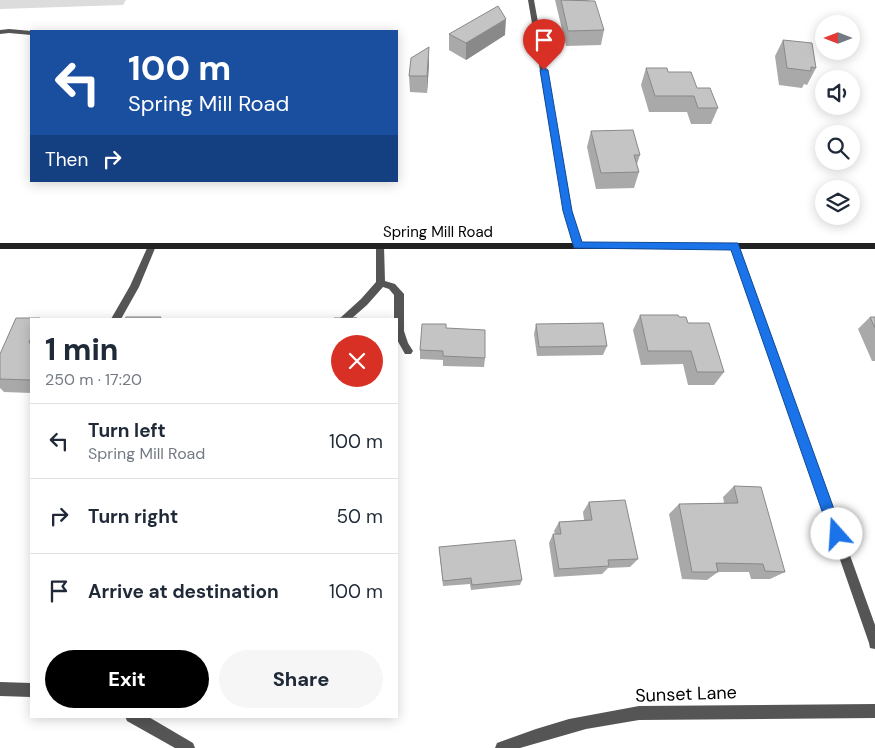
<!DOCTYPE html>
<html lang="en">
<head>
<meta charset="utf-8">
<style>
  body { margin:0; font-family:"DM Sans",sans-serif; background:#f6f6f7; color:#1f2937; height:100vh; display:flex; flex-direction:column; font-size:19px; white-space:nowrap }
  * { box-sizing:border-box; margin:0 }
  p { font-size:16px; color:#747a83 }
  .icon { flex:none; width:28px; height:28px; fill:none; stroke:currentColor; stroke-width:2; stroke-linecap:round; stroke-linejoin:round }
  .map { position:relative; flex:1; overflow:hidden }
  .sheet { position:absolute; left:30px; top:318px; width:368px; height:400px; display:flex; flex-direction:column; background:#fff; border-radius:0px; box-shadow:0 2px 12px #0003 }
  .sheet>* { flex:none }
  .hud { position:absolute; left:30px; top:30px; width:368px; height:152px; border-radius:0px; box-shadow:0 2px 12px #0003; background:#1a4fa0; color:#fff; overflow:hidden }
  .needle { width:32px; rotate:270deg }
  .buttons { position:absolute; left:815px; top:15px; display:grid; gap:10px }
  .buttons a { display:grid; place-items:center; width:45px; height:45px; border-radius:50%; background:#fff; box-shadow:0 2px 12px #0003; font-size:25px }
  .pin { position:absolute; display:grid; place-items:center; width:42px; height:42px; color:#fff; margin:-51px -21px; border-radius:50% 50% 50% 0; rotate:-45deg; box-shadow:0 0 5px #0007 }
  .pin .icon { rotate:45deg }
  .me { position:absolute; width:55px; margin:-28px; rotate:341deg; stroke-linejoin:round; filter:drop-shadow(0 0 4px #0008) }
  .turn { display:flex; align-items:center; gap:18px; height:105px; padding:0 15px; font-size:22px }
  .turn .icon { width:65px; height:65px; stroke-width:2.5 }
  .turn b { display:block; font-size:35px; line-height:42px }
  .then { display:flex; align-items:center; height:48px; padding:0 15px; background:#0003; gap:10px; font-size:19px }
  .round { display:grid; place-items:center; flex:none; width:52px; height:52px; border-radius:26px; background:#f6f6f7 }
  .head { display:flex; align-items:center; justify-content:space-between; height:85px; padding:0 15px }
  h1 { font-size:30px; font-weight:800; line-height:38px }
  .action { display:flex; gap:10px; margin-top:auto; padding:10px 15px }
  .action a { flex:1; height:58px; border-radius:30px; background:#000; color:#fff; font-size:20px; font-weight:800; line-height:58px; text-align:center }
  .action a+a { background:#f6f6f7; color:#1f2937 }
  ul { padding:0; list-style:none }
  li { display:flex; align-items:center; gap:15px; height:75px; padding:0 15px; border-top:1px solid #e0e1e3 }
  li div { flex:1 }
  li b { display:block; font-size:19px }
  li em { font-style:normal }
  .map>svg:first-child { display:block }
</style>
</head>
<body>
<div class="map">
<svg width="875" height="748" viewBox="0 0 875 748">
  <rect width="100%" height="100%" fill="#fff"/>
  <!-- green -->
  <path fill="#dcdcdc" d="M0,0H126L123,5L0,9Z"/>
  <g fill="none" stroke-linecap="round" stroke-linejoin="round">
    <!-- lane -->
    <g fill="#555" fill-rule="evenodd">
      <path d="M528,0H534L572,211L582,246L578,249L574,246L564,211Z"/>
      <path d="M9,29L32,31L31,35L9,33L0,34V30Z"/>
      <path d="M152,243L156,246L139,287L121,319H111L130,286L148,246Z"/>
      <path d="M380,243L384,246L385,281L395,284L404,294V331L408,343L413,351L411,354H405L396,338V319H394V295L389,289L383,287L367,305L351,319H339L361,299L376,282V246Z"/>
    </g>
    <!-- street -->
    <g fill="#555" fill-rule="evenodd">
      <path d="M735,243L739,246L875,625V649L870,648L869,643L731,246Z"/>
      <path d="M0,682L31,683V697L0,696Z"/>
      <path d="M875,704V718L639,720L586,729L520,748H495L497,743L536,729L569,719L639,706Z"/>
      <path d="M125,716H147L193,743L195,748H175L127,721Z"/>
    </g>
    <!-- secondary -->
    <rect fill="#222" fill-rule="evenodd" x="0" y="243" width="875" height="6"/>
  </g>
  <!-- wall -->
  <g fill="#a9a9a9">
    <path d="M555,0H588L604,30L601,45L566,46Z"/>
    <path d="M449,34L505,35L466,60L449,50Z"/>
    <path d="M783,40L816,68L807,85L804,84L802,88L779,85L775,56Z"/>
    <path d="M429,64L427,93L410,92L409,76Z"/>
    <path d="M646,68L668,72L697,88L718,108L711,124H691L687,112H649L641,85Z"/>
    <path d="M591,131L640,155L637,164L639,172L634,188L596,189L587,147Z"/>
    <path d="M640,315L679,317L688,323L724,372L714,385H688L683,364L641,365L633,330Z"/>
    <path d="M870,317H875V361H872L858,329Z"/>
    <path d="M16,318H40L41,319H31V393L4,392L0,388V354Z"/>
    <path d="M536,324L607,346L603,355L537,356L534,334Z"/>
    <path d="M446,328L485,358L484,367L443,366V360L420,359V350Z"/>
    <path d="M734,486L785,572L770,579H751L749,572H718L707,580L682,579L669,514L679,504L724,503L723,497Z"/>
    <path d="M589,502L638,559L630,567L608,568L602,574L554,577L549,543L553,534H555L554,531L559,522L584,520L583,512Z"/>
    <path d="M439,547L522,580L520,585L471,590L470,584L443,586Z"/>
  </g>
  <!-- shaded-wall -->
  <g fill="#898989">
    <path d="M506,19L505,35L466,60V43Z"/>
    <path d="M429,47V64L427,93V76Z"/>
  </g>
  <!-- building -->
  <g fill="#c4c4c4" stroke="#898989">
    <path d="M561,0L595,1L604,30L568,31Z"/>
    <path d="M498,6L506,19L466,43L449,34Z"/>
    <path d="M783,40L812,43L816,68L811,67V71L787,68Z"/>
    <path d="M429,47L427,76H409L411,58Z"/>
    <path d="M646,68H667L668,72H691L697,88H710L718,108H698L694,96H655Z"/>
    <path d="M633,130L640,155H634L639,172L601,173L591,131Z"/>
    <path d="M640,315H678L679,317H686L688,323H709L724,372H697L691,351H648Z"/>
    <path d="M126,317H161L160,319H125Z"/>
    <path d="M870,317H875V328Z"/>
    <path d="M16,318H40L39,319H31V337L29,343H31V380L0,379V354Z"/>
    <path d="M334,318H357L334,319Z"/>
    <path d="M603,323L607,346L539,347L536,324Z"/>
    <path d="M422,324H446V328L485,330V358L443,356V351L420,350Z"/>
    <path d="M734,486L761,487L785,572L765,571L763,564L716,563L718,572H692L679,504L738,503Z"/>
    <path d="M625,500L638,559L608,560L609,566L559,569L553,534H561L559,522L592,520L589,502Z"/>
    <path d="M515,540L522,580L472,585L471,578L443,581L439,547Z"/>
  </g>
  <!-- route -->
  <path fill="#1a73e8" stroke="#114b97" d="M544,68L548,70L572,211L582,242L738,243L843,534L841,539L837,541L832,539L830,534L731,250L574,248L563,211L540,70Z"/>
  <g text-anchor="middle" stroke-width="4" stroke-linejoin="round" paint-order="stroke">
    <!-- street labels -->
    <g font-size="15" fill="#000" stroke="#fff">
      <text x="438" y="237">Spring Mill Road</text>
    </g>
    <!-- near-street labels -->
    <g font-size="18" fill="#000" stroke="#fff">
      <text transform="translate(686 694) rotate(-2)" y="6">Sunset Lane</text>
    </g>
  </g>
</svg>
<div class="buttons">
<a><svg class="needle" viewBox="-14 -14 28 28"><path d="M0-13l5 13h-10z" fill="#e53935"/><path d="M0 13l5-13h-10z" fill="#747a83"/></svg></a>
<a><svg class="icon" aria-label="sound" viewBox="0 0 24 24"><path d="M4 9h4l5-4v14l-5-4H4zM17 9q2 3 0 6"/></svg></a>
<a><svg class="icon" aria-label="search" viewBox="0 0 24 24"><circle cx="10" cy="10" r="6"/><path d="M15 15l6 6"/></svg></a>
<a><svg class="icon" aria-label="layers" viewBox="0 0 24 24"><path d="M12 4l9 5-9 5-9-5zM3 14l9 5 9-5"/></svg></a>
</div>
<div class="pin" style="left:544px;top:70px;background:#d93025"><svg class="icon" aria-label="arrive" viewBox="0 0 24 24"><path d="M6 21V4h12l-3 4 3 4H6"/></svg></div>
<svg class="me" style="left:837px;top:534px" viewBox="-20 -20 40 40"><circle r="19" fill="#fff"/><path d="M0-13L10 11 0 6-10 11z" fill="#1a73e8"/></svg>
<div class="hud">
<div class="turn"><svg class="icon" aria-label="left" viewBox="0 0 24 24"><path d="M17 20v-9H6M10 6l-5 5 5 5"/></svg><div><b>100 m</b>Spring Mill Road</div></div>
<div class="then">Then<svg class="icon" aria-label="right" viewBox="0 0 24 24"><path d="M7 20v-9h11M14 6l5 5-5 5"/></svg></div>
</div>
<section class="sheet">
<div class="head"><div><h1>1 min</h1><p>250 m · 17:20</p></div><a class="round" style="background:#d93025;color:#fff"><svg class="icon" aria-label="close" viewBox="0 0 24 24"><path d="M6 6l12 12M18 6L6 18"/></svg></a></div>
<ul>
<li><svg class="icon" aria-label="left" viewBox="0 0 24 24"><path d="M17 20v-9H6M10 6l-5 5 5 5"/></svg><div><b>Turn left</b><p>Spring Mill Road</p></div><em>100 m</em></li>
<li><svg class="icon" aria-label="right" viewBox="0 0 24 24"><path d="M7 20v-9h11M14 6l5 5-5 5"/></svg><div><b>Turn right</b></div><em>50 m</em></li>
<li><svg class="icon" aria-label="arrive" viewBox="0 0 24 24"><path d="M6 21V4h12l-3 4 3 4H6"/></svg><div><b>Arrive at destination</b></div><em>100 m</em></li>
</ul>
<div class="action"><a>Exit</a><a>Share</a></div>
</section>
</div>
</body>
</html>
